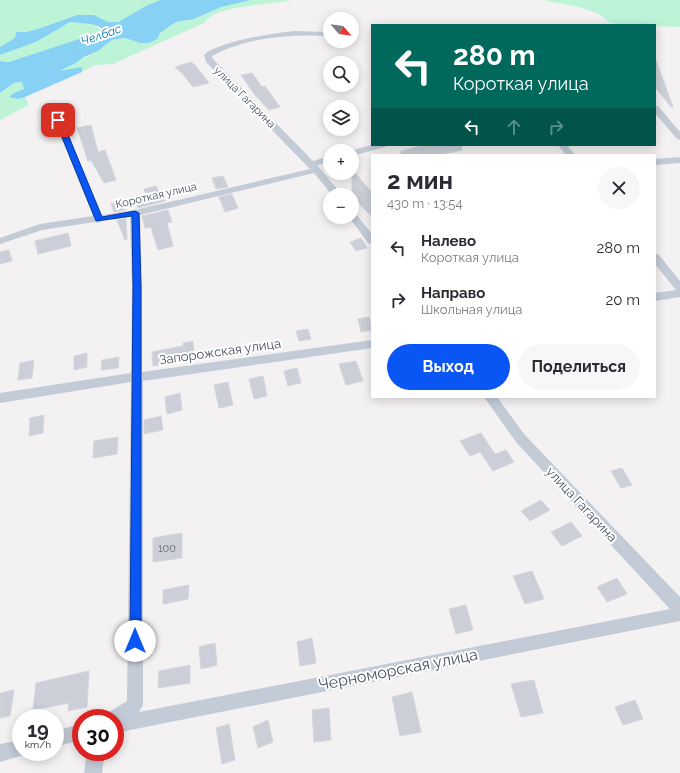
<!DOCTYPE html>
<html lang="ru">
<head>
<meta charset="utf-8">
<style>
  body { margin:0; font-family:Raleway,sans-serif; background:#f7f7f7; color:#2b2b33; height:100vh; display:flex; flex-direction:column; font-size:15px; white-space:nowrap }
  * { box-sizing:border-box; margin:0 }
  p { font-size:13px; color:#7c7c81 }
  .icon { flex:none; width:22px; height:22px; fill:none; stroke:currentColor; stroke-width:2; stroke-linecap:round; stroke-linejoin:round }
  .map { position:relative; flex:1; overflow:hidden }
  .side { position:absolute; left:371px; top:154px; width:285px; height:244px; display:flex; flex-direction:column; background:#fff; border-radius:0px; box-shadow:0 2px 10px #0003 }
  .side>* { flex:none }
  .hud { position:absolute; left:371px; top:24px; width:285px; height:122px; border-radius:0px; box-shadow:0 2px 10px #0003; background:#00695c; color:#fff; overflow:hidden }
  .needle { width:26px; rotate:118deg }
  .fabs { position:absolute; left:323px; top:12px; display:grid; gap:8px }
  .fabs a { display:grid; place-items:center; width:36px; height:36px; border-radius:50%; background:#fff; box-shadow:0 2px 10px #0003; font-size:20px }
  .speed { position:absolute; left:12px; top:709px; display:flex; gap:8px; font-size:20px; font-weight:700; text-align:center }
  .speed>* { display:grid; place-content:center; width:52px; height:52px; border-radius:50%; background:#fff; box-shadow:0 2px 10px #0003; line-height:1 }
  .speed small { font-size:10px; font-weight:400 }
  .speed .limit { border:6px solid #d22; background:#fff; color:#111 }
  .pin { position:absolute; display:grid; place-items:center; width:34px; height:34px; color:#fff; margin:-17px; border-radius:8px; box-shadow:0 2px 6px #0006 }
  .me { position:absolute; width:44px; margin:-22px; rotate:0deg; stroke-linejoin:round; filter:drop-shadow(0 0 3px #0008) }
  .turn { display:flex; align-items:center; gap:14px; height:84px; padding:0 16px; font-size:18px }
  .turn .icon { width:52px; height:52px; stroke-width:2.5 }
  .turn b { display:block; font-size:28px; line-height:34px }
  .lanes { display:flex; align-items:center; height:38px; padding:0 16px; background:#0003; justify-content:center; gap:20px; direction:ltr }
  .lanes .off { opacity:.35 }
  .round { display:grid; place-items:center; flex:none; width:42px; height:42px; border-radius:21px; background:#f7f7f7 }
  .head { display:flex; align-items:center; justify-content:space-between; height:68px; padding:0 16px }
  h1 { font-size:24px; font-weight:700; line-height:30px }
  .primary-button { display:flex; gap:8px; margin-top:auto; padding:8px 16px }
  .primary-button a { flex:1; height:46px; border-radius:24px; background:#0956f5; color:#fff; font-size:16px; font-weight:700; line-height:46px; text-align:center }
  .primary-button a+a { background:#f7f7f7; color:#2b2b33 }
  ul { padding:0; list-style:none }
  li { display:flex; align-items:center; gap:12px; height:52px; padding:0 16px }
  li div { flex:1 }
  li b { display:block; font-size:15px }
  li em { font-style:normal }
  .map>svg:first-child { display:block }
</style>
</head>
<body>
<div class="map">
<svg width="680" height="773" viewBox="0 0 680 773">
  <rect width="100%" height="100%" fill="#f3f1f1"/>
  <!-- green -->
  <g fill="#bdf4d8">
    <path d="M0,0H164L118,22H108L94,15H77L38,29L26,32H16L15,38L0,47Z"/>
    <path d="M251,0H291C271,5 214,5 204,23L113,64L95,65L82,72V68L57,72L98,51L112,40L125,38L140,43H149L160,33L176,22L194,19L221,7Z"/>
    <path d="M543,0H680V27L621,25L609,22L599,14L579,7Z"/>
    <path d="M70,22C81,21 97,23 104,33L98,38L80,48L44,58L25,65L0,61V55L36,42Z"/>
    <path d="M22,82L24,89L14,93L18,99L25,97L29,105L0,120V93L14,83Z"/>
  </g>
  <!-- water -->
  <path fill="#86d1f4" d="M161,0H251L221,7L194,19L176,22L160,33L157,39L149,43H140L125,38L112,40L98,51L84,57L76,63L59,71L82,67V72L25,97L18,99L9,97L14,93L24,89L22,82L14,83L0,93V72H6L12,69L7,66L0,65V61L25,65L44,58L80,48L98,38L104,33L100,27L91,24L70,22L36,42L0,55V47L15,38L16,32H26L38,29L77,15H94L108,22H118L148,5Z"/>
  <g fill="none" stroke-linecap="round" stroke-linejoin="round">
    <!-- river -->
    <path fill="#86d1f4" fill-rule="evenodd" d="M131,22L136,23L138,26L136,29L0,75V65Z"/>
  </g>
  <!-- building -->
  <g fill="#cccfd7" stroke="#d4d6dd">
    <path d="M655,60H656L673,107L672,108L655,87Z"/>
    <path d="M191,62L196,66L209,83L193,87L182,73L175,67Z"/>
    <path d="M252,73L262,87L265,86L280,107L269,110L255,95L241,75Z"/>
    <path d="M91,125L98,152L105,150L116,180L104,183L91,160L88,161L77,128Z"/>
    <path d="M425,145H461L462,150L437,155H401V151Z"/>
    <path d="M352,169L372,193V217L352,196Z"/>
    <path d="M223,176L228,187L216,189L212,178Z"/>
    <path d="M156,186L160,194H163L165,201L138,208L135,198L146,194L144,189Z"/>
    <path d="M232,194L238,208L225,212L219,197Z"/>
    <path d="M125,200V210L114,212L111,204Z"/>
    <path d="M168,210L172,222L167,223L173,246L158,250L151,227L145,228L142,216Z"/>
    <path d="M126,219L127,239L125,240L117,220Z"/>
    <path d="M68,233L71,246L38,254L35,241Z"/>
    <path d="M361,238L367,248L356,251L350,242Z"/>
    <path d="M9,250L12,261L0,264V252Z"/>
    <path d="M369,317L372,330L361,332L358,319Z"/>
    <path d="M308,329L311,339L299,341L296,331Z"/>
    <path d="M193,341L194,357L167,361V363L153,366L152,352L183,346V343Z"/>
    <path d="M87,353V367L74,370V356Z"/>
    <path d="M119,357L118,368L101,370L102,360Z"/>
    <path d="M34,360L32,378L18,380L20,363Z"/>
    <path d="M356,361L363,381L346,385L339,364Z"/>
    <path d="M297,368L301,383L288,386L284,371Z"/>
    <path d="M263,376L267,396L254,399L249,379Z"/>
    <path d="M228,382L233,405L219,408L214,385Z"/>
    <path d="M180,393L182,410L167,414L165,397Z"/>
    <path d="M44,415L43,433L29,436L30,418Z"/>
    <path d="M161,416L163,430L144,434V420Z"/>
    <path d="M481,433L495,454L506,450L514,462L493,471L480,452L470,456L460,441Z"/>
    <path d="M118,437L117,454L93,458L94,441Z"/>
    <path d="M622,468L632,485L621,488L611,471Z"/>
    <path d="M541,500L550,510L530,521L521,511Z"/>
    <path d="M571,522L582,536L562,546L551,532Z"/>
    <path d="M182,533V558L153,562V538Z"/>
    <path d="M532,571L544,599L525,604L513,576Z"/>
    <path d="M617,578L627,594L607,602L597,587Z"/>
    <path d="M189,585L188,599L163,604V590Z"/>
    <path d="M466,605L473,630L456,634L449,609Z"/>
    <path d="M312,638L316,663L300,666L297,642Z"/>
    <path d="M215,643L217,665L201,669L199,647Z"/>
    <path d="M190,665V683L158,688L159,671Z"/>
    <path d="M89,671L87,707L68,711L69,703L33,710L36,683Z"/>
    <path d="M534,680L543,713L521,717L511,684Z"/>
    <path d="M14,690L10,716L0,718V693Z"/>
    <path d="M412,692L421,732L400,736L392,697Z"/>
    <path d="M635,700L643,719L623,725L615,707Z"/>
    <path d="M329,708L331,740L314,742L312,710Z"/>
    <path d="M268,720L273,742L258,748L253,727Z"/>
    <path d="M229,724L235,760L222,764L216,728Z"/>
  </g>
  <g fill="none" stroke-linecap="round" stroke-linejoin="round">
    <!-- path -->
    <path stroke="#71d5af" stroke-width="1.5" stroke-dasharray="2 1.5" stroke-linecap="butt" d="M225,3L228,5"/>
    <!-- street -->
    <g fill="#c3cbd7" fill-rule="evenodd">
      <path d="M294,31L330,32V36C293,34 245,37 212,56L213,59L313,161L330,156V162L317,165L342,195H332L314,173L140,215L142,287V372L372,340V348L143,381V705L139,712L670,609L516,442L484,397H497L524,434L680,597V621L115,733V718H107L109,712L127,701L131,382L0,403V393L131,373L132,287L130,217L103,221L99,223L95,222L42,230L0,244V238L40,224L93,216L54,120L58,117L62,120L102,215L135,210L310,169L206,62L204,55C217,42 274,33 294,31Z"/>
      <path d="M655,106H658L680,132V140L677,139L655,113Z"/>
      <path d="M372,145H386L385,147L352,156V151H349Z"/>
      <path d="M558,145H567L575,155H566Z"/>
      <path d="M680,157V163L655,165V159Z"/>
      <path d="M352,212L355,213L372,234V244L368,243L349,217H352Z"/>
      <path d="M655,254L659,255L680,281V297L655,301V293L676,290L655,264Z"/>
      <path d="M81,724V740L55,747V731Z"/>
      <path d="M21,740V752H28L27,754L0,762V744Z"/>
      <path d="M87,752H105L102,773H84Z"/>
    </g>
  </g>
  <!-- route -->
  <path fill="#0956f5" stroke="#06389f" d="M56,118L62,120L102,217L135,211L139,213L141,287V641L140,646L135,647L131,646L130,641L133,287L132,216L96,221L55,120Z"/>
  <g text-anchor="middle" stroke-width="4" stroke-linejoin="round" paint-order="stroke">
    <!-- far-street labels -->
    <g font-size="11" fill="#475160" stroke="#fff">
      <text transform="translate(245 97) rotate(45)" y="4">улица Гагарина</text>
      <text transform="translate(156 195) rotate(-13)" y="4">Короткая улица</text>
    </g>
    <!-- number labels -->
    <g font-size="11" fill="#68707e">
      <text x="167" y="552">100</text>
    </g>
    <!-- far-water labels -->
    <g font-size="12" font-style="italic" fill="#0179b2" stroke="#fff">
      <text transform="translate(101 35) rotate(-19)" y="4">Челбас</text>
    </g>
    <!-- street labels -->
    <g font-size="13" fill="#475160" stroke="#fff">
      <text transform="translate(220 351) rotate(-8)" y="5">Запорожская улица</text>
      <text transform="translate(582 504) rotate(47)" y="5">улица Гагарина</text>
    </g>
    <!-- near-street labels -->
    <g font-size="16" fill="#475160" stroke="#fff">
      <text transform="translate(398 669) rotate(-11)" y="6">Черноморская улица</text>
    </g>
  </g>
</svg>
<div class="fabs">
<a><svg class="needle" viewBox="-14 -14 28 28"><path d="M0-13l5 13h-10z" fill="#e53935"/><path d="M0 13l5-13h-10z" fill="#7c7c81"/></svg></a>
<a><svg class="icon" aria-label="search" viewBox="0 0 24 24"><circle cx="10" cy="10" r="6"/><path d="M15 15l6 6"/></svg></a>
<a><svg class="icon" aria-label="layers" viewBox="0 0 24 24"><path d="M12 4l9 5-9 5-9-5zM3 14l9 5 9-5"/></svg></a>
<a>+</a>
<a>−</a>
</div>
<div class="speed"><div>19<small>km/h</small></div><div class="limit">30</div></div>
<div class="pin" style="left:58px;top:120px;background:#d93025"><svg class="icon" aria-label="arrive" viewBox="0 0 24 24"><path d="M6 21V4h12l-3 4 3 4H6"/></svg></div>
<svg class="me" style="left:135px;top:641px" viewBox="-20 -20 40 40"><circle r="19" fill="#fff"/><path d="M0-13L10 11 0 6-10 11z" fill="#0956f5"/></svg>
<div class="hud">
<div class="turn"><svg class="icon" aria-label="left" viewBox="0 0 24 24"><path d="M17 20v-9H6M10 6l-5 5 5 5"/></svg><div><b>280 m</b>Короткая улица</div></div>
<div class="lanes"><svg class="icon" aria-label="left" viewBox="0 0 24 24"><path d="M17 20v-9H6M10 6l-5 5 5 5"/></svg><svg class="icon off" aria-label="ahead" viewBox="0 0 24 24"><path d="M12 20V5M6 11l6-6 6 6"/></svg><svg class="icon off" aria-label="right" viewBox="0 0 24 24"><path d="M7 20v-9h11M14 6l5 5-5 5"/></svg></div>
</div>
<section class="side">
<div class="head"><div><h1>2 мин</h1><p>430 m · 13:54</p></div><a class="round"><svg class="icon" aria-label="close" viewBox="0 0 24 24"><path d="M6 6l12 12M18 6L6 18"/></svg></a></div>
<ul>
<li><svg class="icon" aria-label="left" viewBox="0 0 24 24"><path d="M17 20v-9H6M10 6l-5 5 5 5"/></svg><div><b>Налево</b><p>Короткая улица</p></div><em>280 m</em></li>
<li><svg class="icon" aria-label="right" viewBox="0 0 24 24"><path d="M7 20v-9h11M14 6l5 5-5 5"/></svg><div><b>Направо</b><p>Школьная улица</p></div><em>20 m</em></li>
</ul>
<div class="primary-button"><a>Выход</a><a>Поделиться</a></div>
</section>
</div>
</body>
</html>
